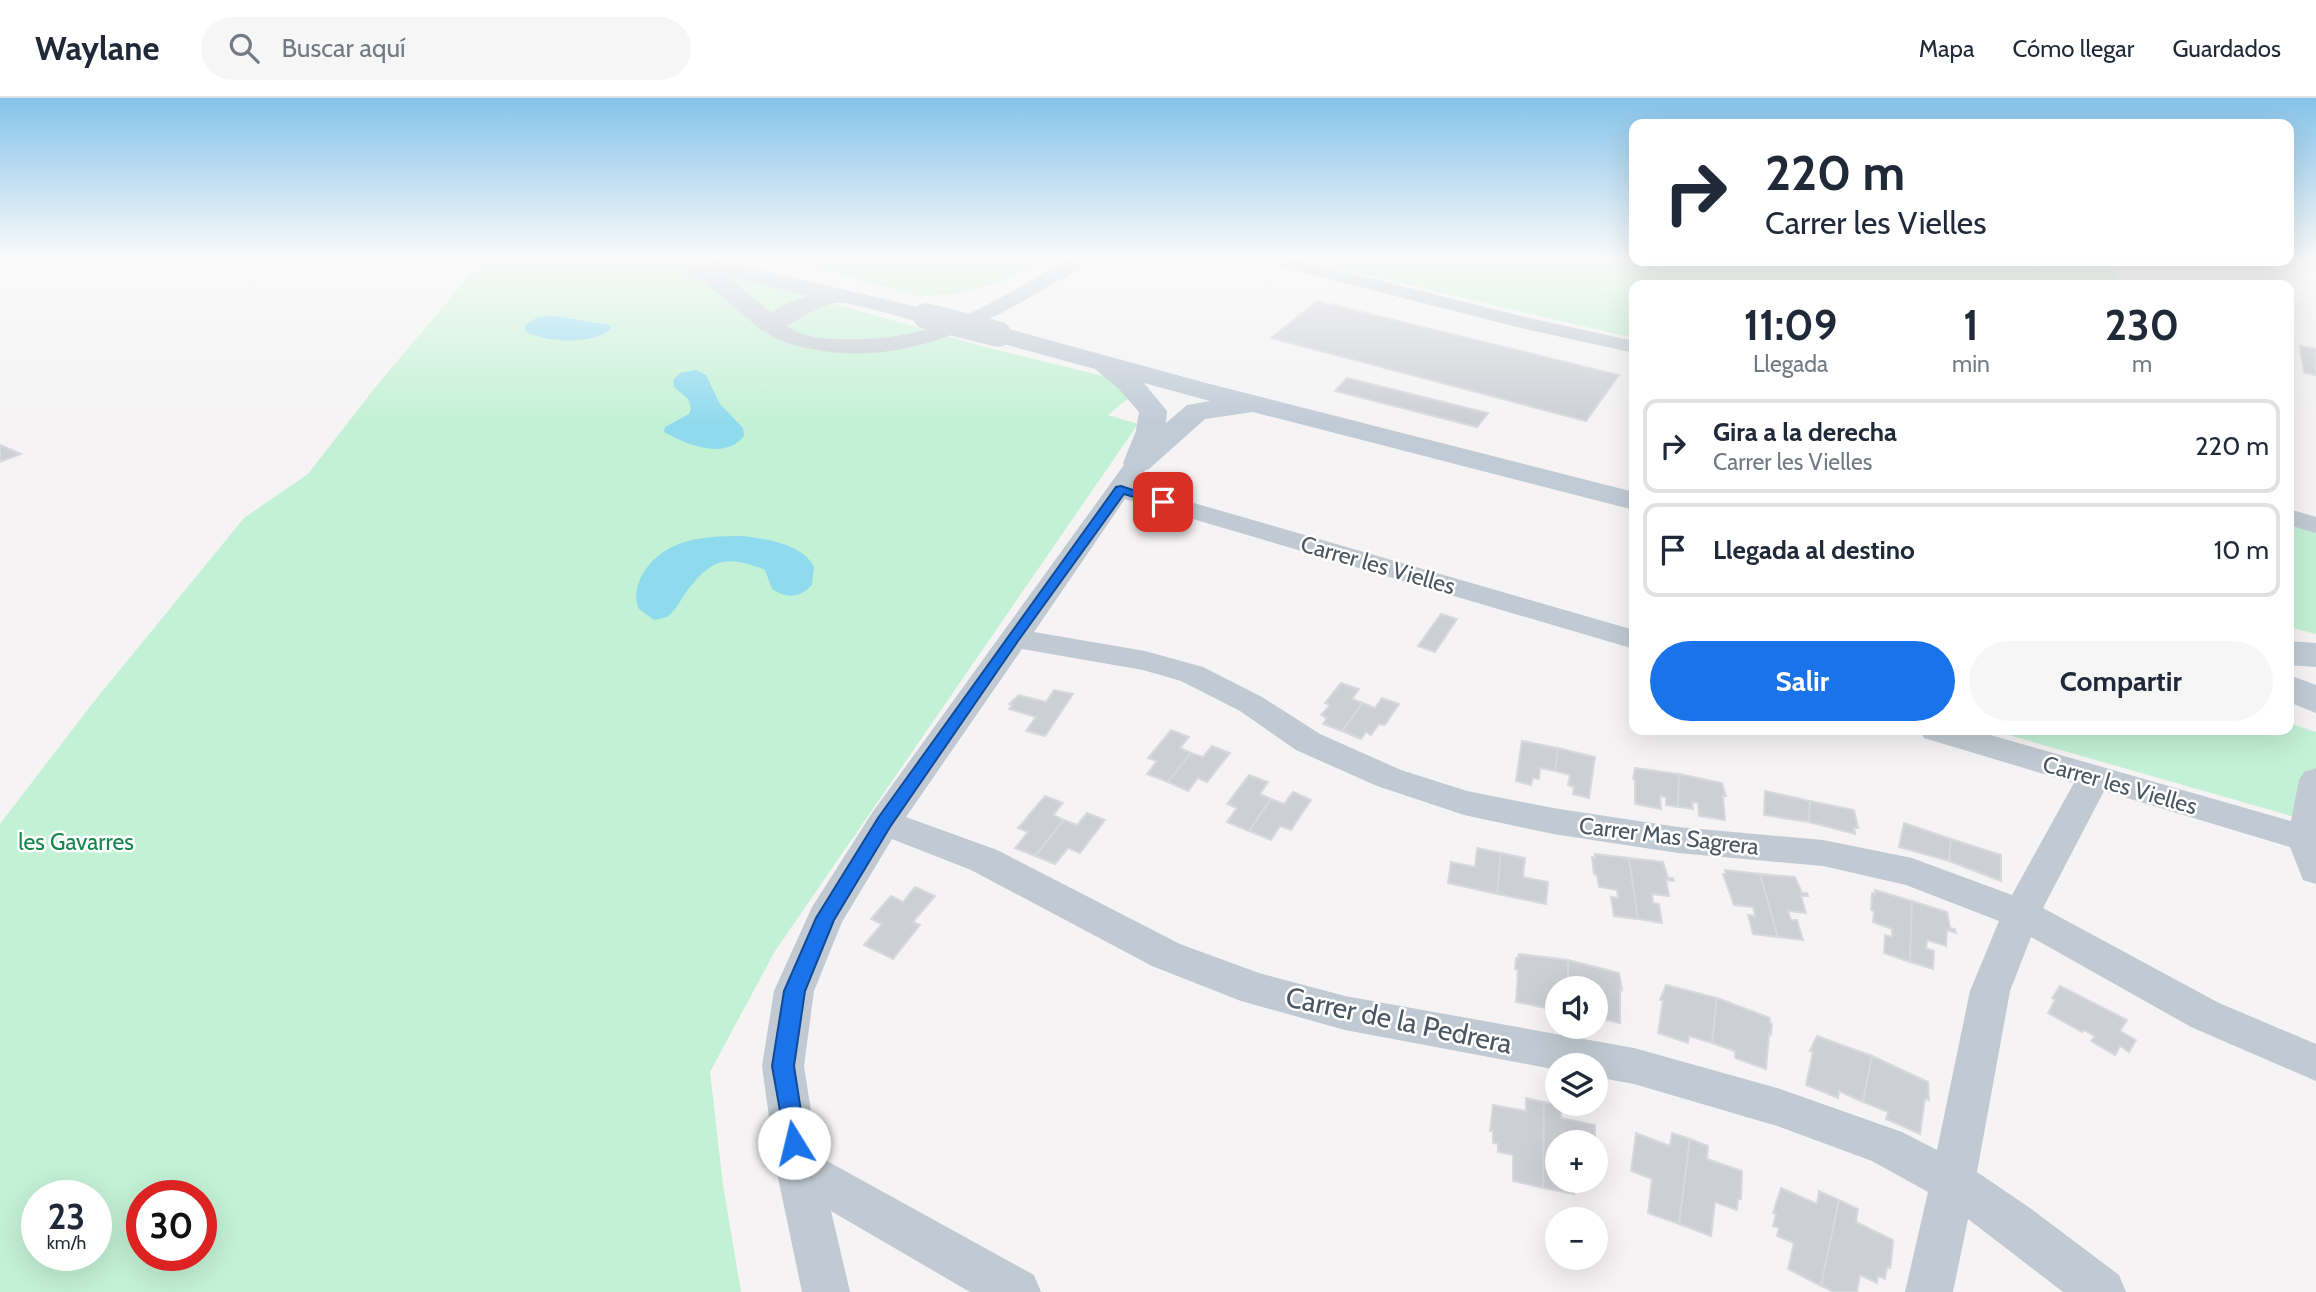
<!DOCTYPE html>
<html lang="es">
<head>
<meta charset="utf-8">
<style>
  body { margin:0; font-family:Cabin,sans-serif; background:#f6f6f7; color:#1f2937; height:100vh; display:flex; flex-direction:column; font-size:26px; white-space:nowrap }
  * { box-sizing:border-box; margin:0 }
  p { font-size:23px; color:#747a83 }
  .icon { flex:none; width:38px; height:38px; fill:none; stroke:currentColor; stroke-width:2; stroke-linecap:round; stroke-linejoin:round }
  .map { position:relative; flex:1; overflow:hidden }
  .details { position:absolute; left:1629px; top:182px; width:665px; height:455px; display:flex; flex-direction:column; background:#fff; border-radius:14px; box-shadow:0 7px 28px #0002 }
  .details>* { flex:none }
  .banner { position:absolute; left:1629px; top:21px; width:665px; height:147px; border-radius:14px; box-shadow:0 7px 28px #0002; background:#fff; color:#1f2937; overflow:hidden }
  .tools { position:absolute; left:1545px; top:878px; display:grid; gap:14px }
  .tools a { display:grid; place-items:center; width:63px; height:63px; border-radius:50%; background:#fff; box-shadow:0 7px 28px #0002; font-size:35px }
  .speed { position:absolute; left:21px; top:1082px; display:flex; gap:14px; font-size:35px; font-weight:700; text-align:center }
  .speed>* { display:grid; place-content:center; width:91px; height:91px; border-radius:50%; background:#fff; box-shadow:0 7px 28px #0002; line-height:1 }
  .speed small { font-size:18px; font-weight:400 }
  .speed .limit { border:10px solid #d22; background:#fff; color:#111 }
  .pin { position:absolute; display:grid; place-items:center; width:60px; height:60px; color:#fff; margin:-30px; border-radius:14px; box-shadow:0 4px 10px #0006 }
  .me { position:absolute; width:77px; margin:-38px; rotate:351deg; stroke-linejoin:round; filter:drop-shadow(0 0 5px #0008) }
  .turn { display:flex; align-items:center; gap:24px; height:147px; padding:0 21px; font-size:32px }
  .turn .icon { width:91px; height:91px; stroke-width:2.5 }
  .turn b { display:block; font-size:49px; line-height:60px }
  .eta { display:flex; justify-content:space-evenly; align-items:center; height:119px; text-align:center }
  .eta b { font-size:42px; font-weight:700; line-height:49px }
  .action { display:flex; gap:14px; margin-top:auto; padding:14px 21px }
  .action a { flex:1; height:80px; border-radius:42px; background:#1a73e8; color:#fff; font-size:28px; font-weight:700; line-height:80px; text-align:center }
  .action a+a { background:#f6f6f7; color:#1f2937 }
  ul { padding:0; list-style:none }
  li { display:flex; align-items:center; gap:21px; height:94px; margin:0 14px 10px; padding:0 7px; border:4px solid #e0e1e3; border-radius:14px }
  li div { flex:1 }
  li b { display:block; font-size:26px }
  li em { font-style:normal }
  header { display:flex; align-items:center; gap:42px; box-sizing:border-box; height:98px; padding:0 35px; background:#fff; border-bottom:2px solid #e0e1e3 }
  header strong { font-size:33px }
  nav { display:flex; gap:38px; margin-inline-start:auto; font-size:24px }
  .search { width:490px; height:63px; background:#f6f6f7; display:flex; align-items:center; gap:18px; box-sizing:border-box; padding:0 24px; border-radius:38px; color:#747a83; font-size:26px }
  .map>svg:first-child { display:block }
</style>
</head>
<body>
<header>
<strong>Waylane</strong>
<div class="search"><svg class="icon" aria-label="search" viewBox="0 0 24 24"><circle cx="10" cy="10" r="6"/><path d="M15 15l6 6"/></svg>Buscar aquí</div>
<nav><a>Mapa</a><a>Cómo llegar</a><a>Guardados</a></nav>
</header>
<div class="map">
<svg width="2316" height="1194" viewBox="0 0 2316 1194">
  <rect width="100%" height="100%" fill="#f5f3f3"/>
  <!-- green -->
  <g fill="#c3f1d5" fill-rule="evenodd">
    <path d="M486,158H634L742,179L985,249L1108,279L1130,299L1108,317L1138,326L775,853L710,974L723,1087L741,1194H0V726L92,606L244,420L308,376L378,286ZM37,1097H96V1157H37ZM142,1097H201V1157H142Z"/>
    <path d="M772,158H1054L1002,184L959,196L919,198Z"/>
    <path d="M1285,158H1634V163H2120L2115,187H1634V240Z"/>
    <path d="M2289,427L2316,434V536L2289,529Z"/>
    <path d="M2289,625L2316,634V725L1991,632H2289Z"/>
  </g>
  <!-- water -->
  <g fill="#90daee">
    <path d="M554,218L610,227L611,231C593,247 545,245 525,233V227L538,219Z"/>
    <path d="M696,272L706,277L720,306L743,330L744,338C725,363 685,346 664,334L665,329L689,316L691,311L688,301L674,289L673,282L680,275Z"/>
    <path d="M743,438C766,441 803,446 814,469L812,487C800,500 787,501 772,491L765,472C724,456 711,461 684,497C679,505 675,513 667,519L654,522L639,511C634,500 636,490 641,479C662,440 703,438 743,438Z"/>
  </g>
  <!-- building -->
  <g fill="#cdcfd5" stroke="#d7d9de" stroke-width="2">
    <path d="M1317,203L1619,277L1586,323L1271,240Z"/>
    <path d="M2300,248L2316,251V277L2304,275Z"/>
    <path d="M1347,280L1488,315L1477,329L1335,293Z"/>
    <path d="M0,347L21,356L0,364Z"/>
    <path d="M1441,516L1457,521L1435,554L1418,548Z"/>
    <path d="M1341,585L1359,591L1352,601L1363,605L1342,633L1323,626L1327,620L1321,617L1330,607L1325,605Z"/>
    <path d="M1054,592L1073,596L1045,638L1026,633L1036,619L1009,611L1012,607L1009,606L1019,597L1046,604Z"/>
    <path d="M1382,600L1399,606L1385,627L1379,626L1371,637L1366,634L1361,641L1342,633L1363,605L1375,610Z"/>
    <path d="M1171,632L1189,639L1180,650L1191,655L1168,684L1147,676L1157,663L1148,660Z"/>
    <path d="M1522,643L1558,650L1555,673L1540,670L1539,681L1533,680L1531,687L1516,683Z"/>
    <path d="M1212,648L1230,655L1207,684L1198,680L1188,693L1168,684L1191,655L1203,659Z"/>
    <path d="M1558,650L1595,659L1589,700L1573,696L1574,689L1568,687L1570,677L1555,673Z"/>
    <path d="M1635,670L1679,676L1678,709L1666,707V699L1660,698L1661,711L1635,706V682L1633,681Z"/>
    <path d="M1679,676L1722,685L1726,698H1723L1725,722L1699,718L1698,705L1692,704L1693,711L1678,709Z"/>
    <path d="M1249,677L1268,684L1260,696L1271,701L1249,733L1227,724L1237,710L1227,706Z"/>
    <path d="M1765,693L1810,703L1809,724L1764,717Z"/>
    <path d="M1293,694L1311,702L1291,732L1280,728L1271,742L1249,733L1271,701L1284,706Z"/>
    <path d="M1045,698L1063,705L1053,717L1064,722L1035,758L1015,750L1028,734L1018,730Z"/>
    <path d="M1810,703L1854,712L1858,730H1854L1855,736L1809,724Z"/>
    <path d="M1087,715L1105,722L1080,755L1068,750L1055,766L1035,758L1064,722L1077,727Z"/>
    <path d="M1904,725L1951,741L1949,763L1899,749Z"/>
    <path d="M1951,741L2001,757V783L1949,763Z"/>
    <path d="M1477,750L1501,755L1497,796L1448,785L1451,764L1475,769Z"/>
    <path d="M1501,755L1525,760L1523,779L1548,784L1546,806L1497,796Z"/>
    <path d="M1595,756L1629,760L1638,821L1614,818L1611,799L1618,800L1617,792L1599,789L1597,777L1594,776L1592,759L1595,760Z"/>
    <path d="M1629,760L1663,764L1668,780H1673L1674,783L1666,782L1669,798L1652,796L1653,805L1659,806L1662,825L1638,821Z"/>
    <path d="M1725,772L1760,776L1778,839L1753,836L1748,817L1755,818L1753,809L1734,807L1723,776H1726Z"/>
    <path d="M1760,776L1795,779L1802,795H1807L1808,798H1801L1806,815L1788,813L1791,822H1797L1803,842L1778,839Z"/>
    <path d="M915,789L935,798L913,824L920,827L893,861L864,847L882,826L871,821L891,798L903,804Z"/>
    <path d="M1875,792L1912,803L1910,864L1884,855L1885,837L1892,839V831L1873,824L1874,813L1871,812L1872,795L1875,796Z"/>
    <path d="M1912,803L1947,814L1950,830L1955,831L1956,835L1947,832L1946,848L1927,842L1926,850L1934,853L1933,871L1910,864Z"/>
    <path d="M1519,856L1568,862V891H1558V905L1546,903V910L1516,904L1518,872L1515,871L1516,860H1518Z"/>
    <path d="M1568,862L1619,875L1622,892L1620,891V925L1596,920V891H1568Z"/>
    <path d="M1666,887L1717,900L1712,945L1689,938L1688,945L1658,935L1663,903L1660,902Z"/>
    <path d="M2060,888L2127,922L2120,933L2136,942L2129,954L2120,948L2115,957L2091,943L2095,938L2084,932L2082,934L2048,915L2055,902L2052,900Z"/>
    <path d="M1717,900L1770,920V925L1772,926L1771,937L1769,936L1766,971L1735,960V953L1712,945Z"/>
    <path d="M1817,938L1872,958L1863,1004L1839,993L1838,1000L1806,987L1813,954L1810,953Z"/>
    <path d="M1872,958L1928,984L1929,1002L1925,1001L1920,1036L1886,1021L1888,1014L1863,1004Z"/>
    <path d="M1526,1000L1544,1004L1543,1090L1513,1083V1057L1498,1054V1046L1493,1045V1033H1490L1493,1007L1526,1013Z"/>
    <path d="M1544,1004L1561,1007V1020L1595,1027V1045H1558V1083H1574V1096L1543,1090Z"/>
    <path d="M1636,1035L1670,1048L1672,1035L1690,1041L1679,1126L1648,1115L1652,1081L1631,1073Z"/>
    <path d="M1690,1041L1708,1048L1707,1061L1742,1073L1741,1101H1738L1737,1112L1715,1104L1711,1138L1679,1126Z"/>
    <path d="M1781,1090L1817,1106L1819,1093L1839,1102L1821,1188L1788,1171L1794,1145L1777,1138L1779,1130L1773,1128L1776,1116L1773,1115Z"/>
    <path d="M1839,1102L1858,1111L1856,1124L1893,1142L1891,1166L1890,1170L1887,1169L1885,1181L1878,1178L1877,1185L1860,1177L1857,1194H1834L1821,1188Z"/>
  </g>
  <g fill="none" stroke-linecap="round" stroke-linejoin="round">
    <!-- street -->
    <g fill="#c1cad2" fill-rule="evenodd">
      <path d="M1073,158H1096C1086,171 1064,179 1051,187C976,232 896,270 807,250C791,247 769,241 759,227L763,223C778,219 788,231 802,236C814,240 827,241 839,241C941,245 989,205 1073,158Z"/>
      <path d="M1250,158H1281L1525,219L1634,243V255L1525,231L1253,162Z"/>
      <path d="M1138,358L1147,360L1150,365L1135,388L1634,532V551L1125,401L1034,534L1145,553L1203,569L1262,599L1320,636L1401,672L1467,693L1553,710L1678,729L1823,742L1912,760L2012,797L2074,685L1924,640L1919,632H1973L2291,723L2299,682L2304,674L2316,670V786L2303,782L2290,749L2104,693L2043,810L2219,905L2316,946V983L2191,929L2031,839L2010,893L1977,1074L2030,1110L2119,1177L2126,1194H2063L1968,1121L1953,1194H1905L1928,1094L1872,1063L1777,1028L1634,986L1596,979V968H1558V972L1345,932L1241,903L1152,868L971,772L892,741L842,824L814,893L804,968L818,1058L1034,1177L1041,1194H970L831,1113L850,1194H802L776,1070L762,968L774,893L812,809L872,715L1129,360ZM1022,551L1143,572L1181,583L1240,613L1296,652L1377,688L1464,717L1553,736L1678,755L1823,768L1906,787L1999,823L1970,893L1937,1052L1902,1034L1777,990L1634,950L1345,898L1259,875L1180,846L997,752L906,719Z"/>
      <path d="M2289,411L2316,419V435L2289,427Z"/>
    </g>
    <!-- secondary -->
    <g fill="#c1cbd6" fill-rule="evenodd">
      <path d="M661,158H700L935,213L939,218L935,223L926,226C909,222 849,203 836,205C809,208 785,238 761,232L706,185L688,177L684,172L687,168L664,163ZM727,178L808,198L783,207L771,215Z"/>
      <path d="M998,228L1206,285L1634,394V412L1253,314L1205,321L1149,371L1138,374L1127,371L1123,365L1136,333L1139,314L1119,291L1095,271L989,242L985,236L989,230ZM1144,285L1210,303L1187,307L1166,325L1167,313Z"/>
      <path d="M2289,543L2316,545V569L2289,567Z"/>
      <path d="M2289,577L2316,587V615L2289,604Z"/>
    </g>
    <!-- secondary-bridge -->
    <path stroke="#c1cbd6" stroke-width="26" d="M926,218L998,236"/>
  </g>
  <!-- sky -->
  <linearGradient id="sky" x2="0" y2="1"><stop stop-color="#85c3ea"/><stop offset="0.49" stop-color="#fafafa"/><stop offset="1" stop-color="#fafafa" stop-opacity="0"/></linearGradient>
  <rect width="2316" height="325" fill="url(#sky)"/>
  <!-- route -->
  <path fill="#1a73e8" stroke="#114b97" stroke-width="2" d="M1121,388L1169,404L1163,408L1124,396L1018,543L890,729L834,822L805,893L794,968L806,1045L802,1052L794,1055L787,1052L772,968L784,893L816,820L878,720L1116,389Z"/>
  <g text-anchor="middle" stroke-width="5" stroke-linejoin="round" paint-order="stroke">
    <!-- street labels -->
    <g font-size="23" fill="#4a5661" stroke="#fff">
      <text transform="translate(1378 467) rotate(16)" y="8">Carrer les Vielles</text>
      <text transform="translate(2120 687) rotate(16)" y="8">Carrer les Vielles</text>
      <text transform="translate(1669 738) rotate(7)" y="8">Carrer Mas Sagrera</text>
    </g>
    <!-- park labels -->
    <g font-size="23" fill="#17864f" stroke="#fff">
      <text x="76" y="752">les Gavarres</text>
    </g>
    <!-- near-street labels -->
    <g font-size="28" fill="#4a5661" stroke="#fff">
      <text transform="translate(1399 922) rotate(12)" y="10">Carrer de la Pedrera</text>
    </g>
  </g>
</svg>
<div class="tools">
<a><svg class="icon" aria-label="sound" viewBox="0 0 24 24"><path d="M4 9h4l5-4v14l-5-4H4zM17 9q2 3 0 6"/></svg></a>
<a><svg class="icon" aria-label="layers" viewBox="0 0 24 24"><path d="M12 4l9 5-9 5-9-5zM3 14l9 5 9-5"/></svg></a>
<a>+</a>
<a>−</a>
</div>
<div class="speed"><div>23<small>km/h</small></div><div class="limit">30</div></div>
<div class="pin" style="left:1163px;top:404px;background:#d93025"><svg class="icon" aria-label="arrive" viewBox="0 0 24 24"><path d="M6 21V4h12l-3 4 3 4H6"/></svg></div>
<svg class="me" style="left:794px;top:1045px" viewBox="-20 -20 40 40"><circle r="19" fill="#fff"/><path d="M0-13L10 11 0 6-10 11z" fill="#1a73e8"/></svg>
<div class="banner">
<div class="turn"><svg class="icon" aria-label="right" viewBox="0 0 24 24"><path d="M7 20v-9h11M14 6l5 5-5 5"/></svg><div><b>220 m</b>Carrer les Vielles</div></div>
</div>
<section class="details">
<div class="eta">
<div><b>11:09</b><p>Llegada</p></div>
<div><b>1</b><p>min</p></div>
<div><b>230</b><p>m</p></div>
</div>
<ul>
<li><svg class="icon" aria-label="right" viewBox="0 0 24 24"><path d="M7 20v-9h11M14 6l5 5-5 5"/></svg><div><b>Gira a la derecha</b><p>Carrer les Vielles</p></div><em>220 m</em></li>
<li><svg class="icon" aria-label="arrive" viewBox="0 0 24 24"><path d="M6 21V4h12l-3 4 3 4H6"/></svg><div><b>Llegada al destino</b></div><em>10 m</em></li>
</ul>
<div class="action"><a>Salir</a><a>Compartir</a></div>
</section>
</div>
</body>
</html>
